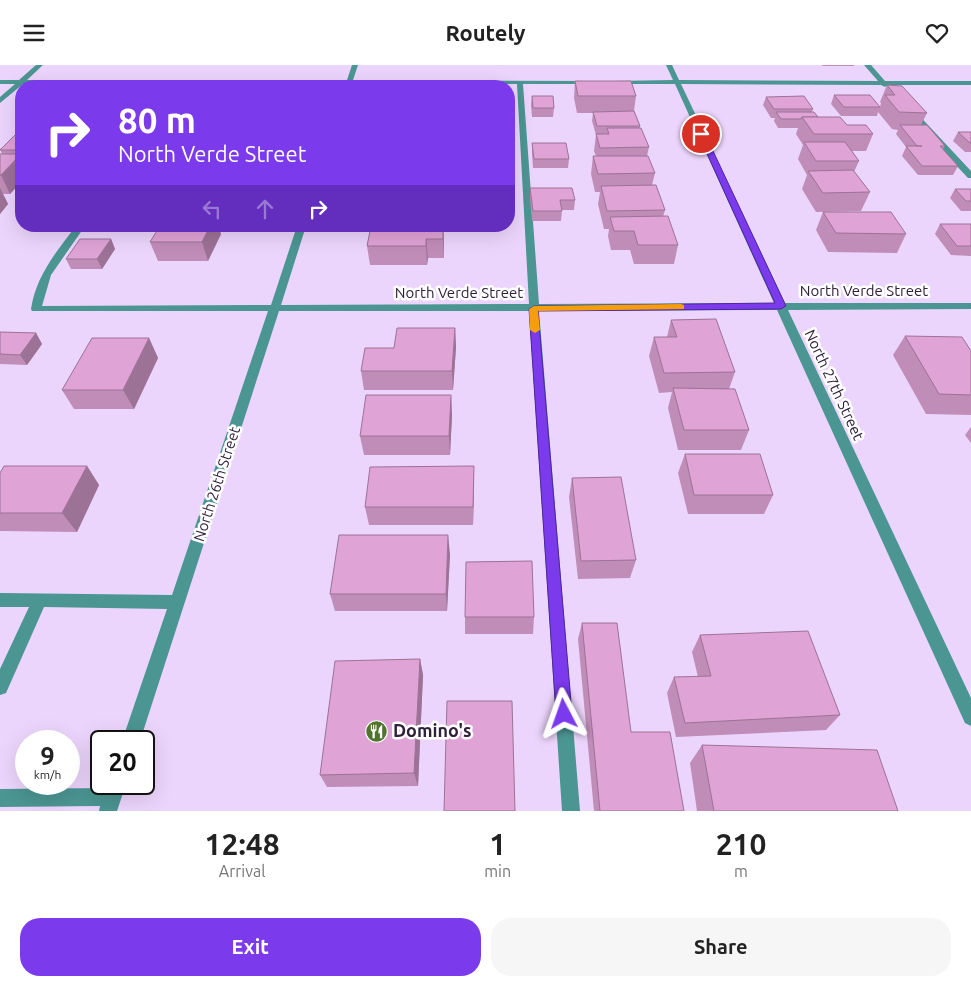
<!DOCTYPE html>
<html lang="en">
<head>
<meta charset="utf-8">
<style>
  body { margin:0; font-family:Ubuntu,sans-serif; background:#f6f6f6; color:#222; height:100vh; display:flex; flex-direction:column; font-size:19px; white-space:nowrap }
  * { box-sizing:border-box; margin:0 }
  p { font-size:16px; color:#767676 }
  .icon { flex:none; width:28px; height:28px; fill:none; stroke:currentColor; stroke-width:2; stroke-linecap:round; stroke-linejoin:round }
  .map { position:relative; height:746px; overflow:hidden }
  .details { display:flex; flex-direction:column; background:#fff; flex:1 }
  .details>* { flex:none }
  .top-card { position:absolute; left:15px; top:15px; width:500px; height:152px; border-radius:20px; box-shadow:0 5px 20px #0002; background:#7c3aed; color:#fff; overflow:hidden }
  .speed { position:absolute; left:15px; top:665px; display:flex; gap:10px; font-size:25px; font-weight:700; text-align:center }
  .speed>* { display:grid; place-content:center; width:65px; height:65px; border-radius:50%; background:#fff; box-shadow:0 5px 20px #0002; line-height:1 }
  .speed small { font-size:12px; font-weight:400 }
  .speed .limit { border:2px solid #111; border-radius:8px; background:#fff; color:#111 }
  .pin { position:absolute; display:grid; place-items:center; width:42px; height:42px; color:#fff; margin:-21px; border:2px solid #fff; border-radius:50%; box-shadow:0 1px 5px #0007 }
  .me { position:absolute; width:55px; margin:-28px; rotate:356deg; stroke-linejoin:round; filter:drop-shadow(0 0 4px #0008) }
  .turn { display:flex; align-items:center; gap:18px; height:105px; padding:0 20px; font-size:22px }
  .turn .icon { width:65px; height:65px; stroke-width:2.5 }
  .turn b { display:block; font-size:35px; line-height:42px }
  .lanes { display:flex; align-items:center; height:48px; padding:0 20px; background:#0003; justify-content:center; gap:25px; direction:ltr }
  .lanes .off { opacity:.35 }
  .eta { display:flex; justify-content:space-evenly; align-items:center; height:85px; text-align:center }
  .eta b { font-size:30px; font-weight:600; line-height:35px }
  .cta { display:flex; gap:10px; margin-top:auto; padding:10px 20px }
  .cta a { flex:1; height:58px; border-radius:20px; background:#7c3aed; color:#fff; font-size:20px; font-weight:600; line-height:58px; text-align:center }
  .cta a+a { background:#f6f6f6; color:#222 }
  header { display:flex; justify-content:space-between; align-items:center; height:65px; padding:0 20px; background:#fff; font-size:22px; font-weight:600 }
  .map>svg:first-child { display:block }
</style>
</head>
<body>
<header><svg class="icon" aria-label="menu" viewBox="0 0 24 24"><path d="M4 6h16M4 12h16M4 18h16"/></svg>Routely<svg class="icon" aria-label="heart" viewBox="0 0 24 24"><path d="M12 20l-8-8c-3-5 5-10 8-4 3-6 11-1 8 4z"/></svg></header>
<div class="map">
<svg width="971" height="746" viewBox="0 0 971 746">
  <rect width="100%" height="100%" fill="#ecd5fc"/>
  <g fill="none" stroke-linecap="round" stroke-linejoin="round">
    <!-- minor -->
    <g fill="#4b9592" fill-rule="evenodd">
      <path d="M36,0H43L27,15H347L352,0H358L353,15L593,16L594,17L591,19H523L539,239L774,238L675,19H616L613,17L614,16L673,15L666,0H672L679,15L878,16L864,0H871L885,16H971V20H888L885,22L881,20L681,19L785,238H971V244L788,245L971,633V661L965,658L777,245L539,246L580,746H562L529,246H279L140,676H122L167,544L44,542L6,628L0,630V604L29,542H0V528L172,530L268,246H32L31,244C36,211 56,187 76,161H85L51,210L42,241L271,240L297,161H306L281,240L529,239L517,19H352L351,21H345V19H23L0,38V32L15,19H0V15H19Z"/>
      <path d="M908,45H914L971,106V113H968L908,49Z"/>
      <path d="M108,719H126L117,746H99L100,741L0,742V724L107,723Z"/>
    </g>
  </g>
  <!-- wall -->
  <g fill="#c08cb8">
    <path d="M822,0H854V1H823Z"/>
    <path d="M575,16L636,31L634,46L640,61V63L649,82L647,91L655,108L652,120L665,145L663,152L678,180L674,199H634L630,185H611L608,171L609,164H604L598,139L600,127H595L591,109L593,91H596L594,86L596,70L592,56L593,48H577L574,33Z"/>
    <path d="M887,20L927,48L921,60L945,81L943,84L958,101L953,110H918L902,91L906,82L896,69L898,65L892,64L878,47L877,51H841L831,39L834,30L880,42L881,38L880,37Z"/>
    <path d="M532,31L554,43L553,52H532L531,40Z"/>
    <path d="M766,32L813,44L812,47L818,52L873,69L866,86H852L859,96L854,107L870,127L861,146L816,147L802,124L807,110L798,94L803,80L796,69L798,63H778L774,56L775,53H771L763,40Z"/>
    <path d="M958,67H971V87H965L953,76Z"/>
    <path d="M21,68V117L10,129H3L8,139L0,149V89H2L0,84Z"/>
    <path d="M532,78L569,94L568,103H533L532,88Z"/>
    <path d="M530,123L575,135L574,145H562L561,156H532L530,133Z"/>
    <path d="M955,124H971V146H961L950,133Z"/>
    <path d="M823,147L906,169L897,188L828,187L816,165Z"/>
    <path d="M940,159H971V191L951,190L935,169Z"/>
    <path d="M39,161H68L64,167H42Z"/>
    <path d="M443,161L444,179V193H428L427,200H370L367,181Z"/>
    <path d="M221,169L208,196H158L150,177Z"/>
    <path d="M111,174L115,184L102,204H71L66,194Z"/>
    <path d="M671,255L735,307L729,324L749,365L741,385H678L668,343L672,327L659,328L649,291L654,272H667Z"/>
    <path d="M455,263L456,282L453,325H364L361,306L394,283Z"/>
    <path d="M0,267L36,268L42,279L27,300L0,299Z"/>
    <path d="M905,271L971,286V350L926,349L893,290Z"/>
    <path d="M149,273L158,293L134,344H74L62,325Z"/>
    <path d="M451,330L452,350L450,390H364L360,371Z"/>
    <path d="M971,362V378L965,370Z"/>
    <path d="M685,389L773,430L764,449H688L678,408Z"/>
    <path d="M87,401L99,420L77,467L0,466V408Z"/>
    <path d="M572,413L636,495L630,513L578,514L569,432Z"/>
    <path d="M474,420L473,460H369L365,442Z"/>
    <path d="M450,489L447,546H335L330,529Z"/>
    <path d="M465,552H534L533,569H465Z"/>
    <path d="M582,558L631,667L684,746H594L578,574Z"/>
    <path d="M700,570L840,650L826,665L676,672L667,628L674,612H698L692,587Z"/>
    <path d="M420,594L423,610L418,721L327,722L320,710Z"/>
    <path d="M702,680L898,746H697L690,698Z"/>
  </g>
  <!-- shaded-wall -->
  <g fill="#9c7296">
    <path d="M21,89V117L10,129L1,110Z"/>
    <path d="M0,123L8,139L0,149Z"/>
    <path d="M61,161H68L64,167Z"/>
    <path d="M210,161H219L221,169L208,196L202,177Z"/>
    <path d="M443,161L444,179V193L443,174Z"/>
    <path d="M111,174L115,184L102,204L97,194Z"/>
    <path d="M426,174L428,193L427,200L426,181Z"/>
    <path d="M455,263L456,282L453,325L452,306Z"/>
    <path d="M36,268L42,279L27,300L20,290Z"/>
    <path d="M149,273L158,293L134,344L123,325Z"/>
    <path d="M451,330L452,350L450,390L449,371Z"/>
    <path d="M87,401L99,420L77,467L62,448Z"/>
    <path d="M474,401V420L473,460V442Z"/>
    <path d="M448,470L450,489L447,546L446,529Z"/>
    <path d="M420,594L423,610L418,721L414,708Z"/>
  </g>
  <!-- building -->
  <g fill="#dfa3d6" stroke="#9c7296">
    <path d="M575,16H631L636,31H578Z"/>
    <path d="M887,20L902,21L927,48L899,47L885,30H895Z"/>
    <path d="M834,30H870L880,42H844Z"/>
    <path d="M532,31H553L554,43H533Z"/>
    <path d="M804,31L813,44H774L766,32Z"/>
    <path d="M634,46L640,61H597L593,47Z"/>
    <path d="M776,47H814L818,52H802L801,54H781Z"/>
    <path d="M802,52H840L847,60H866L873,69H814Z"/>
    <path d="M900,60H927L945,81H940L958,101H922L906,81H922H917Z"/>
    <path d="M607,63H641L649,82L600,83L596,69H609Z"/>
    <path d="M958,67H971V78H970Z"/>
    <path d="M17,68H21V85H0Z"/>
    <path d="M804,77H845L859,96H816Z"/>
    <path d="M532,78H566L569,94H534Z"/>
    <path d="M0,89H21L1,110H0Z"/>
    <path d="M593,91H648L655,108L598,109Z"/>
    <path d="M853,105L870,127L823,128L808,106Z"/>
    <path d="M656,120L665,145L607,146L601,121Z"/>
    <path d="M530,123H572L575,135H560L562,146H533Z"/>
    <path d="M955,124H971V136H966Z"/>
    <path d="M823,147H891L906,169L836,168Z"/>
    <path d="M668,151L678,180H638L634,166H614L610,152Z"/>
    <path d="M940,159H971V181H957Z"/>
    <path d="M160,161H210L202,177H150Z"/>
    <path d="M371,161H443V174H426V181H367Z"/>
    <path d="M80,174H111L97,194H66Z"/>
    <path d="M716,254L735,307L664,308L654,272H677L671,255Z"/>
    <path d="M397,263H455L452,306H361L365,283H394Z"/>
    <path d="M0,267L36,268L20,290L0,289Z"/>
    <path d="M905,271L962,272L971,286V330L939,329Z"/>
    <path d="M92,273H149L123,325H62Z"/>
    <path d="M673,323L735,324L749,365H684Z"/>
    <path d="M366,330H451L449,371H360Z"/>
    <path d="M685,389H760L773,430H694Z"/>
    <path d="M4,401H87L62,448H0V408Z"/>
    <path d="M474,401L473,442H365L370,402Z"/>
    <path d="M621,412L636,495L581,496L572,413Z"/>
    <path d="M339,470H448L446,529H330Z"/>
    <path d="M532,496L534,552H465L466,497Z"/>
    <path d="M582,558H617L631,667H670L684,746H600Z"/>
    <path d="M808,566L840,650L685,658L674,612L711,611L700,570Z"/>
    <path d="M420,594L414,708L320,710L335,596Z"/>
    <path d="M447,636H512L515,746H444Z"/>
    <path d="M702,680L877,685L898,746H714Z"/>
  </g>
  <!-- route -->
  <path fill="#7c3aed" stroke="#51269a" d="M699,68L705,69L786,241L781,244L538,246L572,649L569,655L564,657L559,655L556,649L529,244L534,241L775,238L698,69Z"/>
  <!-- slow -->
  <path fill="#f59e0b" d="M681,239L684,240V244L538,246L540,265L535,268L530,265L529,244L534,241Z"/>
  <!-- icons -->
  <defs>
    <symbol id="restaurant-disc" viewBox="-11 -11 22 22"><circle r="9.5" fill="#4f742d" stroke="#fff"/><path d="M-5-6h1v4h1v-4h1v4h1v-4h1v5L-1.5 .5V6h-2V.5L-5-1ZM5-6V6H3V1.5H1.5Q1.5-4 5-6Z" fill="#fff"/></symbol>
  </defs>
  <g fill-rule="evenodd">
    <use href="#restaurant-disc" x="364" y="654" width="25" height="25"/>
  </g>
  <g text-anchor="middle" stroke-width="5" stroke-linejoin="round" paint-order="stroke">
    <!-- street labels -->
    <g font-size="15" fill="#30213a" stroke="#fff">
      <text x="864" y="231">North Verde Street</text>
      <text x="459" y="233">North Verde Street</text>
      <text transform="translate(834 320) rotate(65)" y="5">North 27th Street</text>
      <text transform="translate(217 419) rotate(-72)" y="5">North 26th Street</text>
    </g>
    <!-- near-poi labels -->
    <g font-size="18" font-weight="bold" fill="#30213a" stroke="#fff" text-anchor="start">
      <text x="393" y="672">Domino's</text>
    </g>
  </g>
</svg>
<div class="speed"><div>9<small>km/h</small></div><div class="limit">20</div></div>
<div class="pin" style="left:701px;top:69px;background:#d93025"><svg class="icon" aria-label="arrive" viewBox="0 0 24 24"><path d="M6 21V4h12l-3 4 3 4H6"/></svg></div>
<svg class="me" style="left:564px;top:649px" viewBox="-20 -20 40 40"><path d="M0-17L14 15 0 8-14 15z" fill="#7c3aed" stroke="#fff" stroke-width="4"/></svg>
<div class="top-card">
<div class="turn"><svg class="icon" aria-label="right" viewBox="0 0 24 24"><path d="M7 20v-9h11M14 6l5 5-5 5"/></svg><div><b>80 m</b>North Verde Street</div></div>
<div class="lanes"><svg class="icon off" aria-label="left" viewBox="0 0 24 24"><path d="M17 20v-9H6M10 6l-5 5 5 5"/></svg><svg class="icon off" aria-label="ahead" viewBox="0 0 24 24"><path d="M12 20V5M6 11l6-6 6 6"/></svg><svg class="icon" aria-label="right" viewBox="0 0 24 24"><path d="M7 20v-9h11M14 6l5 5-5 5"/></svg></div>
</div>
</div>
<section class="details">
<div class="eta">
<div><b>12:48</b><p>Arrival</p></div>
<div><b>1</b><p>min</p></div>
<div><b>210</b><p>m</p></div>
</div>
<div class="cta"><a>Exit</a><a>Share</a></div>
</section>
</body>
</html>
